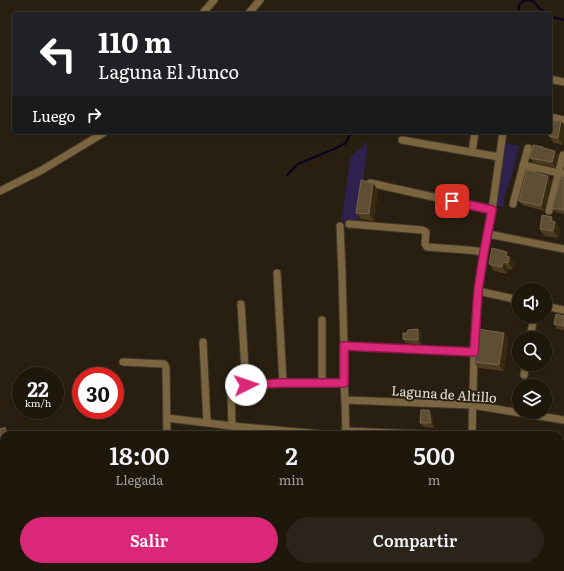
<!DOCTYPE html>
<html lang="es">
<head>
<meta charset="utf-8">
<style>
  body { margin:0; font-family:Literata,serif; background:#2b241a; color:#f1f3f6; height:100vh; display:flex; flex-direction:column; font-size:15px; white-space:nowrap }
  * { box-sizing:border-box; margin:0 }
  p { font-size:13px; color:#a19f9d }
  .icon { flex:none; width:22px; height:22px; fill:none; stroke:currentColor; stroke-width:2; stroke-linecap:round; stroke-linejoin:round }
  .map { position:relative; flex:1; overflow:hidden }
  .sheet { position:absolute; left:0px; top:431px; width:564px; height:140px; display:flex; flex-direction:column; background:#1e170c; border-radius:12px 12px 0 0; box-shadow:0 1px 3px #0004,0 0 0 1px #3c362d }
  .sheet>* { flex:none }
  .top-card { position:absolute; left:12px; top:12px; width:540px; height:122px; border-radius:4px; box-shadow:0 1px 3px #0004,0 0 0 1px #3c362d; background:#202124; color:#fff; overflow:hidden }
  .fabs { position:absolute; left:512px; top:283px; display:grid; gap:8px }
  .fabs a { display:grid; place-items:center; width:40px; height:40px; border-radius:50%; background:#1e170c; box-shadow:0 1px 3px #0004,0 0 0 1px #3c362d; font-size:20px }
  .speed { position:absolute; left:12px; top:367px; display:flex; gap:8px; font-size:20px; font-weight:700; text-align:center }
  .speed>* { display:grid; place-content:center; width:52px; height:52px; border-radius:50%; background:#1e170c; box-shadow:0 1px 3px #0004,0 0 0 1px #3c362d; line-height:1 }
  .speed small { font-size:10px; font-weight:400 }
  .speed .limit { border:6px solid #d22; background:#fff; color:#111 }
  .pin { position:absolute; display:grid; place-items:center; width:34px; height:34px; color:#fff; margin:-17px; border-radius:8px; box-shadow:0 2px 6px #0006 }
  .me { position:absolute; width:44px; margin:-22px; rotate:86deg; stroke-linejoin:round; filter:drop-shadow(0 0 3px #0008) }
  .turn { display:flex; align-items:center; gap:14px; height:84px; padding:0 20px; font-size:18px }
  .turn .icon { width:52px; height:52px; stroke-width:2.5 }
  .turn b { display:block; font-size:28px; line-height:34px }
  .then { display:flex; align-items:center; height:38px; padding:0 20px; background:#0003; gap:8px; font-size:15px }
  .eta { display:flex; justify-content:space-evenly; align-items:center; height:68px; text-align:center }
  .eta b { font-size:24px; font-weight:600; line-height:28px }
  .primary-button { display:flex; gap:8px; margin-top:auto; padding:8px 20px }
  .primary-button a { flex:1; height:46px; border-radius:24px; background:#db2777; color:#fff; font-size:16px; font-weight:600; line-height:46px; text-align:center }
  .primary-button a+a { background:#2b241a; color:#f1f3f6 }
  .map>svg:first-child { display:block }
</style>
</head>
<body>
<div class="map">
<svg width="564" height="571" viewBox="0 0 564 571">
  <rect width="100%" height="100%" fill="#281f10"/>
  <!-- green -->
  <g fill="#2e214e">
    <path d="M368,142L358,222L341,221L351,156Z"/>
    <path d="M502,142L519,146L512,175L505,195L503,207L490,204Z"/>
  </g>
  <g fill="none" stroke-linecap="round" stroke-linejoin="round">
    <!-- stream -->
    <g stroke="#0a0021" stroke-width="2">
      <path d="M516,14L518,13L519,5L525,0L533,1L539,8L548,14"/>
      <path d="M550,16L552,17L564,20"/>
      <path d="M287,175L298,164L334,149L346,143L351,132"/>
    </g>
    <defs>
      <g id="minor">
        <path d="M202,14L214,0"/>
        <path d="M248,14L260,0"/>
        <path d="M550,79L564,82"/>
        <path d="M550,117L564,120"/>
        <path d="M402,140L499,157"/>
        <path d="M472,152L475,132"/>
        <path d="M523,165L564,174"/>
        <path d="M370,183L492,210"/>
        <path d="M0,191L42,170L105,132"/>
        <path d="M513,204L528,148"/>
        <path d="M549,211L563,155"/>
        <path d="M349,224L422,230L426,232L425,244L427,247L468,250L484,252"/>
        <path d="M340,226L342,274L344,346V383L345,400L346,435"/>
        <path d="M488,234L564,249"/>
        <path d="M277,273L283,383"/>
        <path d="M478,291L519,300"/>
        <path d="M241,304L246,385"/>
        <path d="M545,306L564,310"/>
        <path d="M530,338L534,316"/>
        <path d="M203,342L207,422"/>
        <path d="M344,346L474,352"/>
        <path d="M123,362L164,364L166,367L167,435"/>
        <path d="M524,375L526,364"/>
        <path d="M322,383V320"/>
        <path d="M345,400L472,405L564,420"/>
        <path d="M167,418L232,426L331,435"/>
        <path d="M232,426L231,393L233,387C270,382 307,383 344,383"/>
        <path d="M345,431L444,435"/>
        <path d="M472,435L474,352L478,291L484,252L492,210L503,132"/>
        <path d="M528,571L529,567"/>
      </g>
      <g id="tertiary">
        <path d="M0,501L4,499"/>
        <path d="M560,501H564"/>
      </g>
    </defs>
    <!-- minor casing -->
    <use href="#minor" stroke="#433a2c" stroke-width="9"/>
    <!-- tertiary casing -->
    <use href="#tertiary" stroke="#433a2c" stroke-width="10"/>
    <!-- minor -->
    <use href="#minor" stroke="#7b6541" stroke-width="7"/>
    <!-- tertiary -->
    <use href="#tertiary" stroke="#7b6541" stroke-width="8"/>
  </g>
  <!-- wall -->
  <g fill="#4e3c20">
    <path d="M550,121L563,145L554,143L546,132Z"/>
    <path d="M544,148L558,155L555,167L533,162L530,158Z"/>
    <path d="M537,174L551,181L544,211L522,205L519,201Z"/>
    <path d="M564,179V214L556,212L552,208Z"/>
    <path d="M378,190L374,221L361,219L356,213Z"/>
    <path d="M552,217L560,229L558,238L544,236L540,229Z"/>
    <path d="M512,258L511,260L514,264L513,270L508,269L507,274L494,271L489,264Z"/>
    <path d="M564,316V330L557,329L554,324Z"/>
    <path d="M421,333V345L406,343L403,339Z"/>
    <path d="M504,333L508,340L504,371L479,368L474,362Z"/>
    <path d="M429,410L432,414L434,428L424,427L420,423Z"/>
    <path d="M5,427L8,430L4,435V446H0V428L1,429Z"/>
    <path d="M0,490L2,493L0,495Z"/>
    <path d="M444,567H456V571H449L447,570Z"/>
    <path d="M539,567L540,571H534L533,569Z"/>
  </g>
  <!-- shaded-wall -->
  <g fill="#382911">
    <path d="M561,121L564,125V139L563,145L558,138Z"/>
    <path d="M555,151L558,155L555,167L552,162Z"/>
    <path d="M548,176L551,181L544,211L541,206Z"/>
    <path d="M373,183L378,190L374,221L369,214Z"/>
    <path d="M552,217L560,229L558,238L553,231L551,221Z"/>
    <path d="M507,252L512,258L511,260L514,264L513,270L508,263L506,256Z"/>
    <path d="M503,262L508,269L507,274L502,267Z"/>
    <path d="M418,329L421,333V345L418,340Z"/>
    <path d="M504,333L508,340L504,371L499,365Z"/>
    <path d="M429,410L432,414L434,428L431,423Z"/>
    <path d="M5,427L8,430V435H6Z"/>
    <path d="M453,567H456V571H454L453,569Z"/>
  </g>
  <!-- building -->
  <g fill="#5e4e34" stroke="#74654d">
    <path d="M552,120L561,121L558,138L549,136V133L546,132H550V121Z"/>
    <path d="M533,145L543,147V148L555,151L552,162L530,158Z"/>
    <path d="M527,170L536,172V173L548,176L541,206L519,201Z"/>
    <path d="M560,178L564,179V210L552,208Z"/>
    <path d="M361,180L373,183L369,214L356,213Z"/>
    <path d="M542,215L552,217L551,221L555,222L553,231L540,229Z"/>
    <path d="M492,248L507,252L506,256L509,257L508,263L503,262L502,267L489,264Z"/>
    <path d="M556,314L564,316V326L554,324Z"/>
    <path d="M418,329V340L403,339V333H407L408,330Z"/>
    <path d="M478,329L504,333L499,365L474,362Z"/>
    <path d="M421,410H429L431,423H420Z"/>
    <path d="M5,427L6,435L3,436L4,442H0V428L1,429Z"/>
    <rect x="2" y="476" width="2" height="13"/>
    <path d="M533,567H538V570L533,569Z"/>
    <rect x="364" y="568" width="8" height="3"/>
  </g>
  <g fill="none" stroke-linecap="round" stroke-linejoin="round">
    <defs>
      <path id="route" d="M246,385L283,383H344V346L474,352L478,291L484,252L492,210L452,201"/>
    </defs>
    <!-- route casing -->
    <use href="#route" stroke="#8e194d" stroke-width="10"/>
    <!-- route -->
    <use href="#route" stroke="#db2777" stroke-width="7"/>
  </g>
  <g text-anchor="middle" stroke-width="4" stroke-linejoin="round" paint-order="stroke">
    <!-- street labels -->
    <g font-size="13" fill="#e8e2d8" stroke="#281f10">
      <text transform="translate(444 394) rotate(4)" y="5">Laguna de Altillo</text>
    </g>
  </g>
</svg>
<div class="fabs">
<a><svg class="icon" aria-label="sound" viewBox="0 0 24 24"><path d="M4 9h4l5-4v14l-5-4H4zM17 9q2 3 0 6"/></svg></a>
<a><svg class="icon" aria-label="search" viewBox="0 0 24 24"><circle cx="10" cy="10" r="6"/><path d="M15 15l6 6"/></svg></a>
<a><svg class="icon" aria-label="layers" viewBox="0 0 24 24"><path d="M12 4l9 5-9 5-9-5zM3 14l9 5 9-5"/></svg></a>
</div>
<div class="speed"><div>22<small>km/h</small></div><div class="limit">30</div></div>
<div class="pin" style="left:452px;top:201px;background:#d93025"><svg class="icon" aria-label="arrive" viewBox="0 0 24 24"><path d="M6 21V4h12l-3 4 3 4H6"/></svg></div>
<svg class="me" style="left:246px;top:385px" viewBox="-20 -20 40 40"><circle r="19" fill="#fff"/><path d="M0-13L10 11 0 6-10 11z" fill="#db2777"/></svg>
<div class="top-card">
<div class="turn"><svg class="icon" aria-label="left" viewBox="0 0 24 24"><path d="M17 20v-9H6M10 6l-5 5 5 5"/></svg><div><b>110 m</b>Laguna El Junco</div></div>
<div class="then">Luego<svg class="icon" aria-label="right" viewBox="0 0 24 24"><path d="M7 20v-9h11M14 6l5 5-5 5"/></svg></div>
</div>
<section class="sheet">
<div class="eta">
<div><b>18:00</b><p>Llegada</p></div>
<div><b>2</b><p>min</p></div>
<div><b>500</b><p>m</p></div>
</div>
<div class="primary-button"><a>Salir</a><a>Compartir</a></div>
</section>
</div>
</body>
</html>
